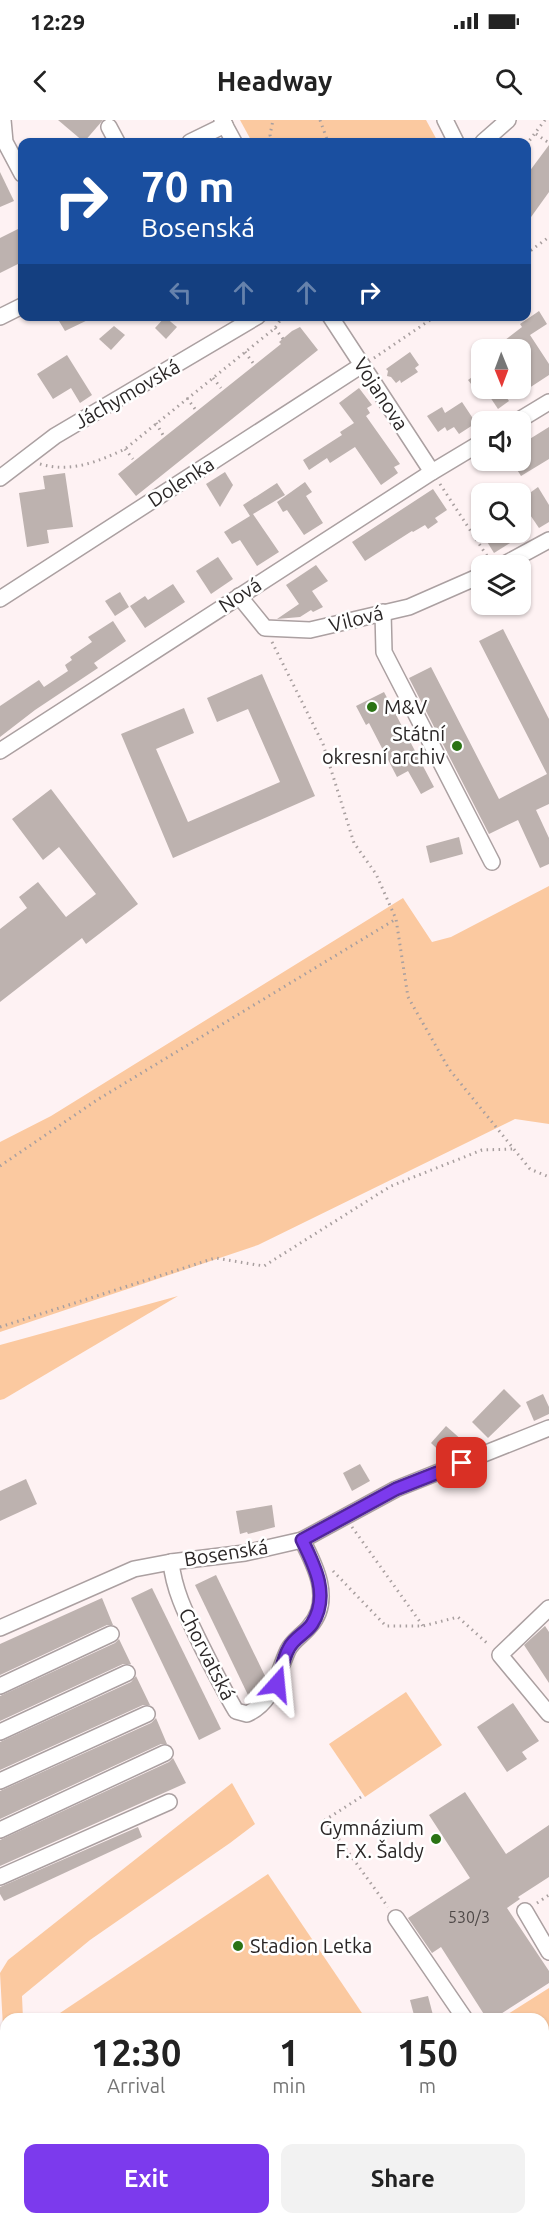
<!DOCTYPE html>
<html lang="en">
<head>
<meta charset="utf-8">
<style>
  body { margin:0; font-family:Ubuntu,sans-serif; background:#f2f2f2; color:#222; height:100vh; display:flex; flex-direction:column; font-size:22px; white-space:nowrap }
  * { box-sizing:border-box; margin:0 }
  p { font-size:20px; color:#767676 }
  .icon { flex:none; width:33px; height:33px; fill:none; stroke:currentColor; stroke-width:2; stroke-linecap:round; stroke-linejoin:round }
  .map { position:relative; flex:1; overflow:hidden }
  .details { position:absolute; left:0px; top:1893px; width:549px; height:212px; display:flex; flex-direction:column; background:#fff; border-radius:18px 18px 0 0; box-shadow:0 2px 4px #0004 }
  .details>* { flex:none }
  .top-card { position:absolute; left:18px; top:18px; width:513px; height:183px; border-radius:12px; box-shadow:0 2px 4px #0004; background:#1a4fa0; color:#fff; overflow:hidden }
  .needle { width:39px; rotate:179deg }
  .fabs { position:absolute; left:471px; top:219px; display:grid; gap:12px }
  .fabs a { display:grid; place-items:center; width:60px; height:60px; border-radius:12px; background:#fff; box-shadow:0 2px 4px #0004; font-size:30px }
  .pin { position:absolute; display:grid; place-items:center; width:51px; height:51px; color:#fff; margin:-26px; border-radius:12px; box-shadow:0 3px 9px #0006 }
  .me { position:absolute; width:66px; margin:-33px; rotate:18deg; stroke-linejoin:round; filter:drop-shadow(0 0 4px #0008) }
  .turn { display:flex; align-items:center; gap:21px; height:126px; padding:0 24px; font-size:27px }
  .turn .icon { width:78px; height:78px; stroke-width:2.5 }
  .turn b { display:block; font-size:42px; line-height:51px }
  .lanes { display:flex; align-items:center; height:57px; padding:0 24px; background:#0003; justify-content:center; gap:30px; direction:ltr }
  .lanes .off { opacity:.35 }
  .eta { display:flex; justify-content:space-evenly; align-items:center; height:102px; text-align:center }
  .eta b { font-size:36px; font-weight:700; line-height:42px }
  .action { display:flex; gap:12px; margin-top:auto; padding:12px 24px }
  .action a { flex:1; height:69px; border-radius:12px; background:#7c3aed; color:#fff; font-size:24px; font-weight:700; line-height:69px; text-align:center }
  .action a+a { background:#f2f2f2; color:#222 }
  .status { display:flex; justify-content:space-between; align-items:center; height:42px; padding:0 30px; background:#fff; direction:ltr }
  .status svg { height:16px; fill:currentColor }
  header { display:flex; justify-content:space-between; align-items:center; height:78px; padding:0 24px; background:#fff; font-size:27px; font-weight:700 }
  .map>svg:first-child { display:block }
</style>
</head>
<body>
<div class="status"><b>12:29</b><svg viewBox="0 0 49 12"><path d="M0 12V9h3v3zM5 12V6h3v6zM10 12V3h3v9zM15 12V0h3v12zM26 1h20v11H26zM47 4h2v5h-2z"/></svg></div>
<header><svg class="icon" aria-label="back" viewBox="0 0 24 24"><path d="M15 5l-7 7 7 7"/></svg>Headway<svg class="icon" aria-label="search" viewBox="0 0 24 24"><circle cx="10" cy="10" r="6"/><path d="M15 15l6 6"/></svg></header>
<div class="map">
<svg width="549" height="2104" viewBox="0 0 549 2104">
  <rect width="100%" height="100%" fill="#fef2f3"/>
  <!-- green -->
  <g fill="#fbc9a0">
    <path d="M240,0H426L438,22H252Z"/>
    <path d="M549,766V1004L515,999L258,1125L0,1212V1022L51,996L403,778L432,822L451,817Z"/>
    <path d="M178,1176L4,1279L0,1280V1225Z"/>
    <path d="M406,1572L442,1625L365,1677L329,1624Z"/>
    <path d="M232,1663L255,1704L230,1723L90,1820L22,1876L23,1899H6L4,1925L0,1853L8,1840Z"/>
    <path d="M268,1754L366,1899H51Z"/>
    <path d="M549,1868V1913L543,1917V1899H500Z"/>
  </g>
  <!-- forest -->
  <path fill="#fcaf6a" d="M0,2002L6,2015V2085L0,2072Z"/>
  <!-- building -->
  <g fill="#bdb2af">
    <path d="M58,0H103L84,22Z"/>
    <path d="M549,25V72L526,104V56Z"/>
    <path d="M0,52L14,81L0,87Z"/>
    <path d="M22,107V142L0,153V118Z"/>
    <path d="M539,191L547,204L530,215L549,244V255L520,274V230H492L522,207L520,204Z"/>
    <path d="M56,196H96L65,211Z"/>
    <path d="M165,197L177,207L166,219L155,208Z"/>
    <path d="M114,206L125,215L111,230L99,219Z"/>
    <path d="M300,207L318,230L136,376L118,354L281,224L279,222L292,211Z"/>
    <path d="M410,232L419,245L415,248L418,252L401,263L400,260L396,263L391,257L387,256L388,251L386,249Z"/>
    <path d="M67,235L92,275L80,283L71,268L53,279L37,254Z"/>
    <path d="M482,250V278L468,260Z"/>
    <path d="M359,268L372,285L367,288L370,293L366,296L400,344L394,347L398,353L381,365L355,327L330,343L327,338L309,350L303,340L342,315L340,312L354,303L339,283Z"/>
    <path d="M484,268H500L509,281L498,289Z"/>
    <path d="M462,282L476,303L459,314L454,307L447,311L445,307L438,312L427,296L442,287L445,293Z"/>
    <path d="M549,307V339L521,356L511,340H520V325Z"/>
    <path d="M225,352L233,365L220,387L206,364Z"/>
    <path d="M65,353L73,407L47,410L49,423L27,427L19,373L45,369L43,356Z"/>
    <path d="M305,362L312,372L306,376L323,403L304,415L287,390L283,392L277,382Z"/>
    <path d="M277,363L285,375L253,394L279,432L257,446L240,420L232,424L224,412L250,396L243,385Z"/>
    <path d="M538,367L549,385V402L539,408L520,380Z"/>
    <path d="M433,369L447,390L435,398L438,402L428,409L425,405L413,412L412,411L365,441L352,422Z"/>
    <path d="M481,412H510L515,420L494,433Z"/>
    <path d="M218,437L233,459L211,474L196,451Z"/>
    <path d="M316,445L328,461L312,471L323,487L313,492L311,490L300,497L277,499L299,484L286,465Z"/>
    <path d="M173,464L185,482L145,508L130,486L145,476L148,480Z"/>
    <path d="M120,472L129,487L115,496L105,481Z"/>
    <path d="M113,501L126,521L94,543L98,548L35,590L0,617V586L39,560L44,567L68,551L65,545L72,540L70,537L92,522L88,517Z"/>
    <path d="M503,509L549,599V684L536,690L549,718V744L540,748L518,700L489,714L409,558L431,547L499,679L547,654L479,521Z"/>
    <path d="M262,554L315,676L173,738L121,614L184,588L194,613L156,629L188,702L280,662L248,589L217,602L207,578Z"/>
    <path d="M384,572L434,667L421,674L408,651L397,657L369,603L366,605L356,586Z"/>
    <path d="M51,669L138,784L86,824L82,818L0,882V809L27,788L19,777L38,762L66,797L96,774L59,727L43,740L12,699Z"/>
    <path d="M459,717L463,734L430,743L426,726Z"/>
    <path d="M504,1269L521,1286L488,1318L472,1302Z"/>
    <path d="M543,1274L549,1287V1294L534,1301L526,1282Z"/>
    <path d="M446,1306L463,1321L447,1338L431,1323Z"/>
    <path d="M360,1344L370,1361L352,1371L343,1353Z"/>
    <path d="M26,1359L37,1384L0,1401V1371Z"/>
    <path d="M272,1385L275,1407L248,1414L247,1412L240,1414L236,1391Z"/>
    <path d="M216,1455L266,1558L261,1569L248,1575L195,1465Z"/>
    <path d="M152,1468L221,1609L199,1620L131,1478Z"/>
    <path d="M102,1478L113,1505H107L0,1555V1524Z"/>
    <path d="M545,1506L549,1512V1563L524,1525Z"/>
    <path d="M119,1519L131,1544H123L0,1601V1576L115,1523Z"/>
    <path d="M136,1556L150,1585H143L0,1650V1622L131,1562Z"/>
    <path d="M513,1583L539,1621L522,1632L527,1639L507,1652L477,1607Z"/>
    <path d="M156,1598L167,1624H161L0,1699V1671L151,1603Z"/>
    <path d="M173,1638L186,1663L0,1746V1720L169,1642Z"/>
    <path d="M465,1672L506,1734L549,1705V1757L518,1777L520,1779L507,1788L549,1851V1863L493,1899H487L441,1827L432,1833L408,1798L470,1758L429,1695Z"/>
    <path d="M138,1707L142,1717L4,1781L0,1774V1767Z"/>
    <path d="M428,1876L434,1899H415L410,1880Z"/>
  </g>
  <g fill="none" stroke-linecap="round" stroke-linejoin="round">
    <defs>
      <g id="minor">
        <path d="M3,0L5,22L22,54"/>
        <path d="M222,0L234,22"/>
        <path d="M445,0L456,22"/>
        <path d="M109,7L117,22"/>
        <path d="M190,22L225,5"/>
        <path d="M483,22L508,0"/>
        <path d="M330,196L432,352"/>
        <path d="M0,197L22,186"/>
        <path d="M516,302L549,282"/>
        <path d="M0,358L55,316L258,196"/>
        <path d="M501,446L549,420"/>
        <path d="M239,476L265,508L310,510L409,487L482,455"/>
        <path d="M0,479L362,245"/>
        <path d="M383,492L384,532L492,742"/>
        <path d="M0,631L432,352L482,322"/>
        <path d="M171,1442C174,1472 188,1498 201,1525C212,1547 223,1569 236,1591L247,1594C274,1582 277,1554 288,1530C293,1520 303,1515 310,1506C333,1480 315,1445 302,1420"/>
        <path d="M549,1488L500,1535L549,1594"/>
        <path d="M0,1508L134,1449L171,1442L245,1433L302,1420L396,1369L549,1308"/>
        <path d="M0,1566L111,1514"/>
        <path d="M0,1612L127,1553"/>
        <path d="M0,1661L147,1594"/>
        <path d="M0,1710L165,1633"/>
        <path d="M0,1757L169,1682"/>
        <path d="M525,1791L549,1832"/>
        <path d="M396,1798L465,1899"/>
        <path d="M543,1941L549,1937"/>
        <path d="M0,1954L2,1974L6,1982"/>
        <path d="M543,2032L549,2035"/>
        <path d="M62,2098L65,2104"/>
        <path d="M302,2098L305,2104"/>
        <path d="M264,2104L273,2098"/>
        <path d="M457,2104L462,2098"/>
      </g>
    </defs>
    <!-- minor casing -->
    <use href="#minor" stroke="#aba0a1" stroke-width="18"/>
    <!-- path -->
    <g stroke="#a89f9f" stroke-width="3" stroke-dasharray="1.5 4.5" stroke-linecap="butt">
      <path d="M320,0L328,22"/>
      <path d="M536,14L549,23"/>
      <path d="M272,22L270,15L273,0"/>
      <path d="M526,25L545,0"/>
      <path d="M526,48L530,50"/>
      <path d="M526,134L549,117"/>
      <path d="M275,208L283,219"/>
      <path d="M245,232L253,243"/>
      <path d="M374,238L436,196"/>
      <path d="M213,258L221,268"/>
      <path d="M187,278L195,289"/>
      <path d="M156,303L163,315"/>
      <path d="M125,329L133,339"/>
      <path d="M40,344C71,353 97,342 125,329L275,208L283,196"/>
      <path d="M440,364L489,439"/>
      <path d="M272,522L323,624L354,723L376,754L396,799L408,877L449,949L530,1049L549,1057"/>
      <path d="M0,1046L97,980L396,799"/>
      <path d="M0,1207L215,1138L264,1146L391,1066L482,1030L514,1029"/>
      <path d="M352,1407L423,1506"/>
      <path d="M333,1451L386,1506H423L458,1497L489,1525"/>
      <path d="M361,1677L325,1700L388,1787"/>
      <path d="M537,1783L549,1775"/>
    </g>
    <!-- minor -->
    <use href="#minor" stroke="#fff" stroke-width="15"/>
    <defs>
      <path id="rail" d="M0,2098L3,2104"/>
    </defs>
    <!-- rail casing -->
    <use href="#rail" stroke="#5c5656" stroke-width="7"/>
    <!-- rail -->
    <use href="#rail" stroke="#fff" stroke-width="4.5" stroke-dasharray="14" stroke-linecap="butt"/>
  </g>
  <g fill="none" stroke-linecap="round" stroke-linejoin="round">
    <defs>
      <path id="route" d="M277,1564C281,1552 283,1538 289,1528C294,1518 306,1513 312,1504C330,1476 315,1446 302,1420L396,1369L462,1343"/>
    </defs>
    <!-- route casing -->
    <use href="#route" stroke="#51269a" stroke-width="15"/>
    <!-- route -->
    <use href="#route" stroke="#7c3aed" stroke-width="10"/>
  </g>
  <!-- markers -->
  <g fill="#2b7314" stroke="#fff" stroke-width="2">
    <circle cx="372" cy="587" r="6"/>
    <circle cx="457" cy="626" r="6"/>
    <circle cx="436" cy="1719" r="6"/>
    <circle cx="238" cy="1826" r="6"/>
  </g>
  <g text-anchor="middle" stroke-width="5" stroke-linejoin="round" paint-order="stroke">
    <!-- number labels -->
    <g font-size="16" fill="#4f4948">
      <text x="469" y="1803">530/3</text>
    </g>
    <!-- street labels -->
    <g font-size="20" fill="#2a2626" stroke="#fff">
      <text transform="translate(127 274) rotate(-30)" y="7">Jáchymovská</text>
      <text transform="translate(381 274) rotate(57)" y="7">Vojanova</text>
      <text transform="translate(181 362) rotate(-33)" y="7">Dolenka</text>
      <text transform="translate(240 475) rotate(-33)" y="7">Nová</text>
      <text transform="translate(356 499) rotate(-14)" y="7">Vilová</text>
      <text transform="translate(226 1433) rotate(-9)" y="7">Bosenská</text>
      <text transform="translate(207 1534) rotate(63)" y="7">Chorvatská</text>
    </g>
    <!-- poi labels -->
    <g font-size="20" fill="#2a2626" stroke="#fff" text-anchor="start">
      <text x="384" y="594">M&amp;V</text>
      <text x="445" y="621" text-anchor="end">Státní<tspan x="445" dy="23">okresní archiv</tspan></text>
      <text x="424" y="1715" text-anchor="end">Gymnázium<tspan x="424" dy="23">F. X. Šaldy</tspan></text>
      <text x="250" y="1833">Stadion Letka</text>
    </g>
  </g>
</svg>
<div class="fabs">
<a><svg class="needle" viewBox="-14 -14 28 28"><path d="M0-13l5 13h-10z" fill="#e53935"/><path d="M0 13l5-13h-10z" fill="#767676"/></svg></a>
<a><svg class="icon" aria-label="sound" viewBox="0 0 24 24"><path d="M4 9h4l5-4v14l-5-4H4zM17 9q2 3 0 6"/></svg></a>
<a><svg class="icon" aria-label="search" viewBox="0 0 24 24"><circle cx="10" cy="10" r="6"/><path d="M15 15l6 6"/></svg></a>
<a><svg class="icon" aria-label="layers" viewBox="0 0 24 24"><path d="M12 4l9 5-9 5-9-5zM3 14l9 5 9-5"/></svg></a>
</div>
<div class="pin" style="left:462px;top:1343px;background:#d93025"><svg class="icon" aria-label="arrive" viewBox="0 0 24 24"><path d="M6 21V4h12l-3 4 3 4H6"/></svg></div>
<svg class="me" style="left:277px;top:1564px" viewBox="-20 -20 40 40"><path d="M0-17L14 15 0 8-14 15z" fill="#7c3aed" stroke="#fff" stroke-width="4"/></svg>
<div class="top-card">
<div class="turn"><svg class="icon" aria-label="right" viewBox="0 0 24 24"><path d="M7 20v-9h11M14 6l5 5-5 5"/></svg><div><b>70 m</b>Bosenská</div></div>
<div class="lanes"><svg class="icon off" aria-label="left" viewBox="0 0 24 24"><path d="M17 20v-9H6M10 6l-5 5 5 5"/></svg><svg class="icon off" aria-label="ahead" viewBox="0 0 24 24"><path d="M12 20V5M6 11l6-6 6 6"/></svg><svg class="icon off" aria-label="ahead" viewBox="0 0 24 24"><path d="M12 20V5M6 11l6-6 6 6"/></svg><svg class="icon" aria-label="right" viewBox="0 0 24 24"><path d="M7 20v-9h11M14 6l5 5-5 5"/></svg></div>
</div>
<section class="details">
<div class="eta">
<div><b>12:30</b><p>Arrival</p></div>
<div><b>1</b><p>min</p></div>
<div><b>150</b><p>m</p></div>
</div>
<div class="action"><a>Exit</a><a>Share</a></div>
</section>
</div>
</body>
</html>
